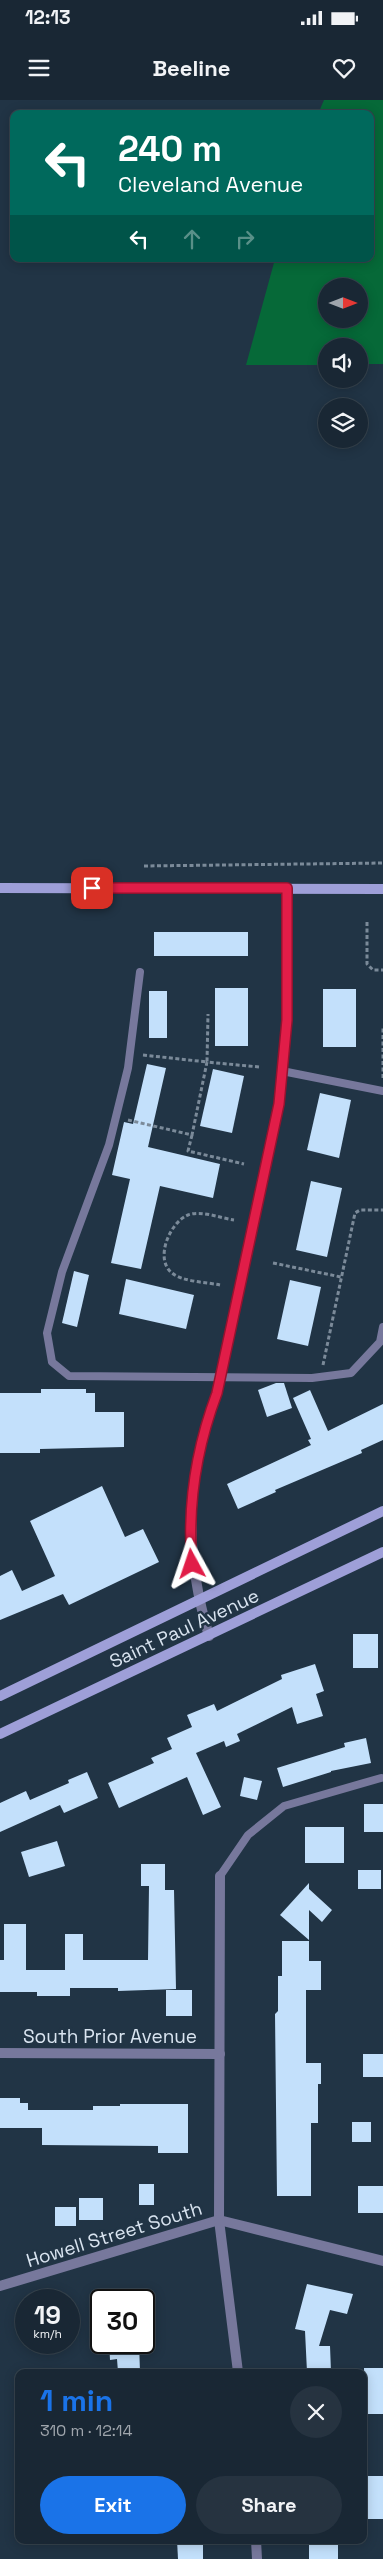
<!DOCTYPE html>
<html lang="en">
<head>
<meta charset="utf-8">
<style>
  body { margin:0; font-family:"Space Grotesk",sans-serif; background:#263340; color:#f1f3f6; height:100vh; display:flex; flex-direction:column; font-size:19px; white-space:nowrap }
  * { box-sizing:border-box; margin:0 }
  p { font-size:16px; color:#9fa5ac }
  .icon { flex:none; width:28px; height:28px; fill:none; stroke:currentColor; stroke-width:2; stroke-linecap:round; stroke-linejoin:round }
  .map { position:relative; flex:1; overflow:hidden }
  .details { position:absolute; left:15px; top:2269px; width:352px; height:175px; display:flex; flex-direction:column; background:#192734; border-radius:10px; box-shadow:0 2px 12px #0003,0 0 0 1px #37444f }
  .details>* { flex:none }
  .top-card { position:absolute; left:10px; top:10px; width:364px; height:152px; border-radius:10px; box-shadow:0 2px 12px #0003,0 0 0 1px #37444f; background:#00695c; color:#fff; overflow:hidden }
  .needle { width:32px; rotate:90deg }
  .controls { position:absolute; left:318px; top:178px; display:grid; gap:10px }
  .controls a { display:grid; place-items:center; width:50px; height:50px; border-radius:50%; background:#192734; box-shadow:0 2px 12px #0003,0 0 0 1px #37444f; font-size:25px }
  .speed { position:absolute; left:15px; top:2189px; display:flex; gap:10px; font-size:25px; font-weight:700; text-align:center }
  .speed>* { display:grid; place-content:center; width:65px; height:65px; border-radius:50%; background:#192734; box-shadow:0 2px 12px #0003,0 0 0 1px #37444f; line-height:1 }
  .speed small { font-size:12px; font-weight:400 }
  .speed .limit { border:2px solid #111; border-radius:8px; background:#fff; color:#111 }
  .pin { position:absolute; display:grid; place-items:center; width:42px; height:42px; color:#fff; margin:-21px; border-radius:10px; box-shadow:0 2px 8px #0006 }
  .me { position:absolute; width:55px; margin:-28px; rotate:355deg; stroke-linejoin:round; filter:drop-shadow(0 0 4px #0008) }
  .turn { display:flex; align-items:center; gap:18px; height:105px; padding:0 25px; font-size:22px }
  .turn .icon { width:65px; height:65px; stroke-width:2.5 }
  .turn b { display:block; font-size:35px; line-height:42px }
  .lanes { display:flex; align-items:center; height:48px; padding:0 25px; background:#0003; justify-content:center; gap:25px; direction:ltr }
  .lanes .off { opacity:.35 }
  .round { display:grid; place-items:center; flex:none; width:52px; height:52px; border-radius:26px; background:#263340 }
  .overview { display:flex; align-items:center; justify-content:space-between; height:85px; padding:0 25px }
  h1 { font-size:30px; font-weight:800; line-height:38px; color:#1a73e8 }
  .action { display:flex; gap:10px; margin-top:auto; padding:10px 25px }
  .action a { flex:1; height:58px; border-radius:30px; background:#1a73e8; color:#fff; font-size:20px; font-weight:800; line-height:58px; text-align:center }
  .action a+a { background:#263340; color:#f1f3f6 }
  .status { display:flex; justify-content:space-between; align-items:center; height:35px; padding:0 25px; background:#192734; direction:ltr }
  .status svg { height:14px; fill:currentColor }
  header { display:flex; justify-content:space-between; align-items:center; height:65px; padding:0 25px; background:#192734; font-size:22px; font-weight:800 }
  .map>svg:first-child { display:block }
</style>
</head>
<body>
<div class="status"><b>12:13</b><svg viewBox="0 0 49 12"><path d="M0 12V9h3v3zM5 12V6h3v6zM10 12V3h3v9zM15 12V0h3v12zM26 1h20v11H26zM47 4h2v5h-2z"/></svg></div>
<header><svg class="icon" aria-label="menu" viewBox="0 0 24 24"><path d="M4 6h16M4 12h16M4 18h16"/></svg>Beeline<svg class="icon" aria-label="heart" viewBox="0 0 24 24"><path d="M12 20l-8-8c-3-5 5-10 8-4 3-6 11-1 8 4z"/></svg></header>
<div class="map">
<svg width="383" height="2459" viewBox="0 0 383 2459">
  <rect width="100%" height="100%" fill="#213445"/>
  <!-- green -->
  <path fill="#066938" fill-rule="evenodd" d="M324,0H383V264H359V246H326V265H246L275,159H370V14H318ZM326,186H359V219H326Z"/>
  <!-- building -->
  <g fill="#c3e0fb">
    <rect x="154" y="832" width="94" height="24"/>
    <rect x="215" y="888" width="33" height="58"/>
    <rect x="323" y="889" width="33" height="58"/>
    <rect x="149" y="891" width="18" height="47"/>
    <path d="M147,964L166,968L148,1047L220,1064L213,1098L160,1086L141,1169L111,1163L130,1079L112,1075L124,1022L133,1024Z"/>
    <path d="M213,969L244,976L232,1033L200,1026Z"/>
    <path d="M320,993L351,1000L339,1058L307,1050Z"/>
    <path d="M311,1081L342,1088L327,1157L296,1150Z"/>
    <path d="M74,1171L89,1175L77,1227L62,1223Z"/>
    <path d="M126,1179L194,1195L186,1229L119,1214Z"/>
    <path d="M290,1180L321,1187L308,1246L277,1239Z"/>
    <path d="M276,1283H284L292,1308L267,1317L258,1290Z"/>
    <path d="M41,1289H86V1293H95V1312H124V1347L40,1349V1353H0V1293H41Z"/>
    <path d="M310,1290L328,1331L383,1304V1340L361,1350L362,1353L275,1390L276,1392L238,1409L227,1384L311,1345L308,1340L311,1339L293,1298Z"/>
    <path d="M102,1386L125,1437L143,1429L159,1462L69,1505L63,1494L0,1520V1476L12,1470L22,1491L55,1476L30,1421Z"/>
    <rect x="353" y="1534" width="25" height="34"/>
    <path d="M315,1564L324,1591L316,1594L323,1616L297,1624L292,1607L237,1634L240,1641L226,1647L224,1641L196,1653L221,1707L203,1715L187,1677L119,1708L108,1683L154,1663L151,1658L172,1649L167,1638L192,1627L187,1615L214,1604L217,1611L282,1579L281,1575Z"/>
    <path d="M366,1638L371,1663L331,1671V1672L283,1687L277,1668L345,1647L344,1643Z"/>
    <path d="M87,1672L98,1698L64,1713L60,1705L0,1732V1703L26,1691L30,1700L69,1683L68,1680Z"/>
    <path d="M244,1677L262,1681L257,1700L240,1696Z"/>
    <rect x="364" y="1704" width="19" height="28"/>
    <rect x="305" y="1727" width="39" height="36"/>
    <path d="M57,1741L65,1766L29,1777L21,1752Z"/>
    <path d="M141,1764H165V1790H174L176,1889L118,1891V1888H70V1896H37V1892H0V1860H4V1824H26V1870H65V1834H83V1860H148L149,1786H141Z"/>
    <rect x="358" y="1770" width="23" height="19"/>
    <path d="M309,1783V1789L332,1810L322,1822L309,1810V1840L280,1815Z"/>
    <path d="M282,1841H309V1861H321V1890H306V1963H321V1984H318V2023H311V2096H277L275,1914L278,1911V1876H282Z"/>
    <rect x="166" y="1890" width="26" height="26"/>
    <rect x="363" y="1954" width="20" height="23"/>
    <path d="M0,1998H20V2003H28V2010H93V2006H120V2004H188V2053H158V2046L42,2045V2028H0Z"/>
    <rect x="352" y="2022" width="19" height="20"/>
    <rect x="139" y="2084" width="15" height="21"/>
    <rect x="358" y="2086" width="25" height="27"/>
    <rect x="79" y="2098" width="24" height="22"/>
    <rect x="55" y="2107" width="21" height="19"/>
    <path d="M307,2184L353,2194L347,2214L330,2210L319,2246H330L331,2272H307L305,2231L295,2229Z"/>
    <path d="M109,2242H139L140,2272H118L117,2259L110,2260Z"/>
    <path d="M364,2268H383V2314H365Z"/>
    <path d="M366,2376H383V2419H367Z"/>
    <path d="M177,2440H203V2459H178Z"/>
    <rect x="309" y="2440" width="29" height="19"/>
  </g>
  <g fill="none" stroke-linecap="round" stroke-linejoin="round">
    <!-- path -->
    <g stroke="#7b8a99" stroke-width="3" stroke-dasharray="4 2.5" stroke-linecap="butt">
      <path d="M144,766L383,763"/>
      <path d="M367,822V864L373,870H383"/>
      <path d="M143,955L207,962L208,914"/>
      <path d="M383,978V926"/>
      <path d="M128,1020L192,1035L207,962L259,967"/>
      <path d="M192,1035L188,1051L244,1064"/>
      <path d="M273,1163L341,1177"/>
      <path d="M220,1185C206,1182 183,1182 172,1173C154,1159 170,1122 188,1115C201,1110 220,1118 234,1120"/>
      <path d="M323,1265L355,1113L360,1110H383"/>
    </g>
    <!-- lane -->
    <g stroke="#77789c" stroke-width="8">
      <path d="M140,872L128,968L109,1045L62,1172L47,1233L52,1262L69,1276L312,1278L351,1273L380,1242L383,1227"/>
      <path d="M282,971L383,991"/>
      <path d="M220,1776L248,1735L284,1706L381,1678"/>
    </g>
    <!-- street -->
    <g stroke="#77789c" stroke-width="10">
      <path d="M209,1536C183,1449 186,1377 217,1293L279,1003L287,920V788"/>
      <path d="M220,1776L219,2120L238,2272"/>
      <path d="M0,1953L220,1954"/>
      <path d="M0,2186L219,2120L383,2161"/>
      <path d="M256,2440L257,2459"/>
    </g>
    <!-- secondary -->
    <g stroke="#9e9fd8" stroke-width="10">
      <path d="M0,788L383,789"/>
      <path d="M0,1596L383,1411"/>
      <path d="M0,1634L383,1452"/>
    </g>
  </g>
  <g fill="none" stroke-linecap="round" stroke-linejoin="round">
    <defs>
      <path id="route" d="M92,788H287V920L279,1004L217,1293C196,1349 187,1404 192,1464"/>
    </defs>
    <!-- route casing -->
    <use href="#route" stroke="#92132f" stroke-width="12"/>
    <!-- route -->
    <use href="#route" stroke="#e11d48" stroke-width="9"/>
  </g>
  <g text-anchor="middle" stroke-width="5" stroke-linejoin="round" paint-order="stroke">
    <!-- street labels -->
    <g font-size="19" fill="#d9e4f0" stroke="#213445">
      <text transform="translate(184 1528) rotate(-25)" y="7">Saint Paul Avenue</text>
      <text x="110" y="1943">South Prior Avenue</text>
      <text transform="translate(114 2134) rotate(-17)" y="7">Howell Street South</text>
    </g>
  </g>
</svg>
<div class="controls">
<a><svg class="needle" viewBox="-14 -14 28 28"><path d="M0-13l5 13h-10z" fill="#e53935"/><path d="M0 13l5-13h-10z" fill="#9fa5ac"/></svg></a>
<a><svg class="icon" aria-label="sound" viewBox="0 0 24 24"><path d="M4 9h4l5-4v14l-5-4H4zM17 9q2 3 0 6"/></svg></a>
<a><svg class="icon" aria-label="layers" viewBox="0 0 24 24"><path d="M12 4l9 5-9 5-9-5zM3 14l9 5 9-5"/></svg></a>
</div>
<div class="speed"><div>19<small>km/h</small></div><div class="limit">30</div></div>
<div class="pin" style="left:92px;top:788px;background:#d93025"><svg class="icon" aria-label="arrive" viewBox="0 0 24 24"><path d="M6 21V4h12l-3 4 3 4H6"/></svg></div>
<svg class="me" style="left:192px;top:1464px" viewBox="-20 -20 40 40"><path d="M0-17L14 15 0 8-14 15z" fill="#e11d48" stroke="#fff" stroke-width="4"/></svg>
<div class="top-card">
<div class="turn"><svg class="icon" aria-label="left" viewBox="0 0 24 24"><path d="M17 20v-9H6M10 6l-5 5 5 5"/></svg><div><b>240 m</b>Cleveland Avenue</div></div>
<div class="lanes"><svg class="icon" aria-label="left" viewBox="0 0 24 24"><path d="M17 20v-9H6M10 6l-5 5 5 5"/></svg><svg class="icon off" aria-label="ahead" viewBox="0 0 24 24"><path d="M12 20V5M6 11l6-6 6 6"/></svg><svg class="icon off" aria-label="right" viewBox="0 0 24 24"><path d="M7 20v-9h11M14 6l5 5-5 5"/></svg></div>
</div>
<section class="details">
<div class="overview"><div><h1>1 min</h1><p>310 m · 12:14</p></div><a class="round"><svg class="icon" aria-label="close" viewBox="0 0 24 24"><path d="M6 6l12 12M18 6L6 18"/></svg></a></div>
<div class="action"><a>Exit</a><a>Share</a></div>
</section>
</div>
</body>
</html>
